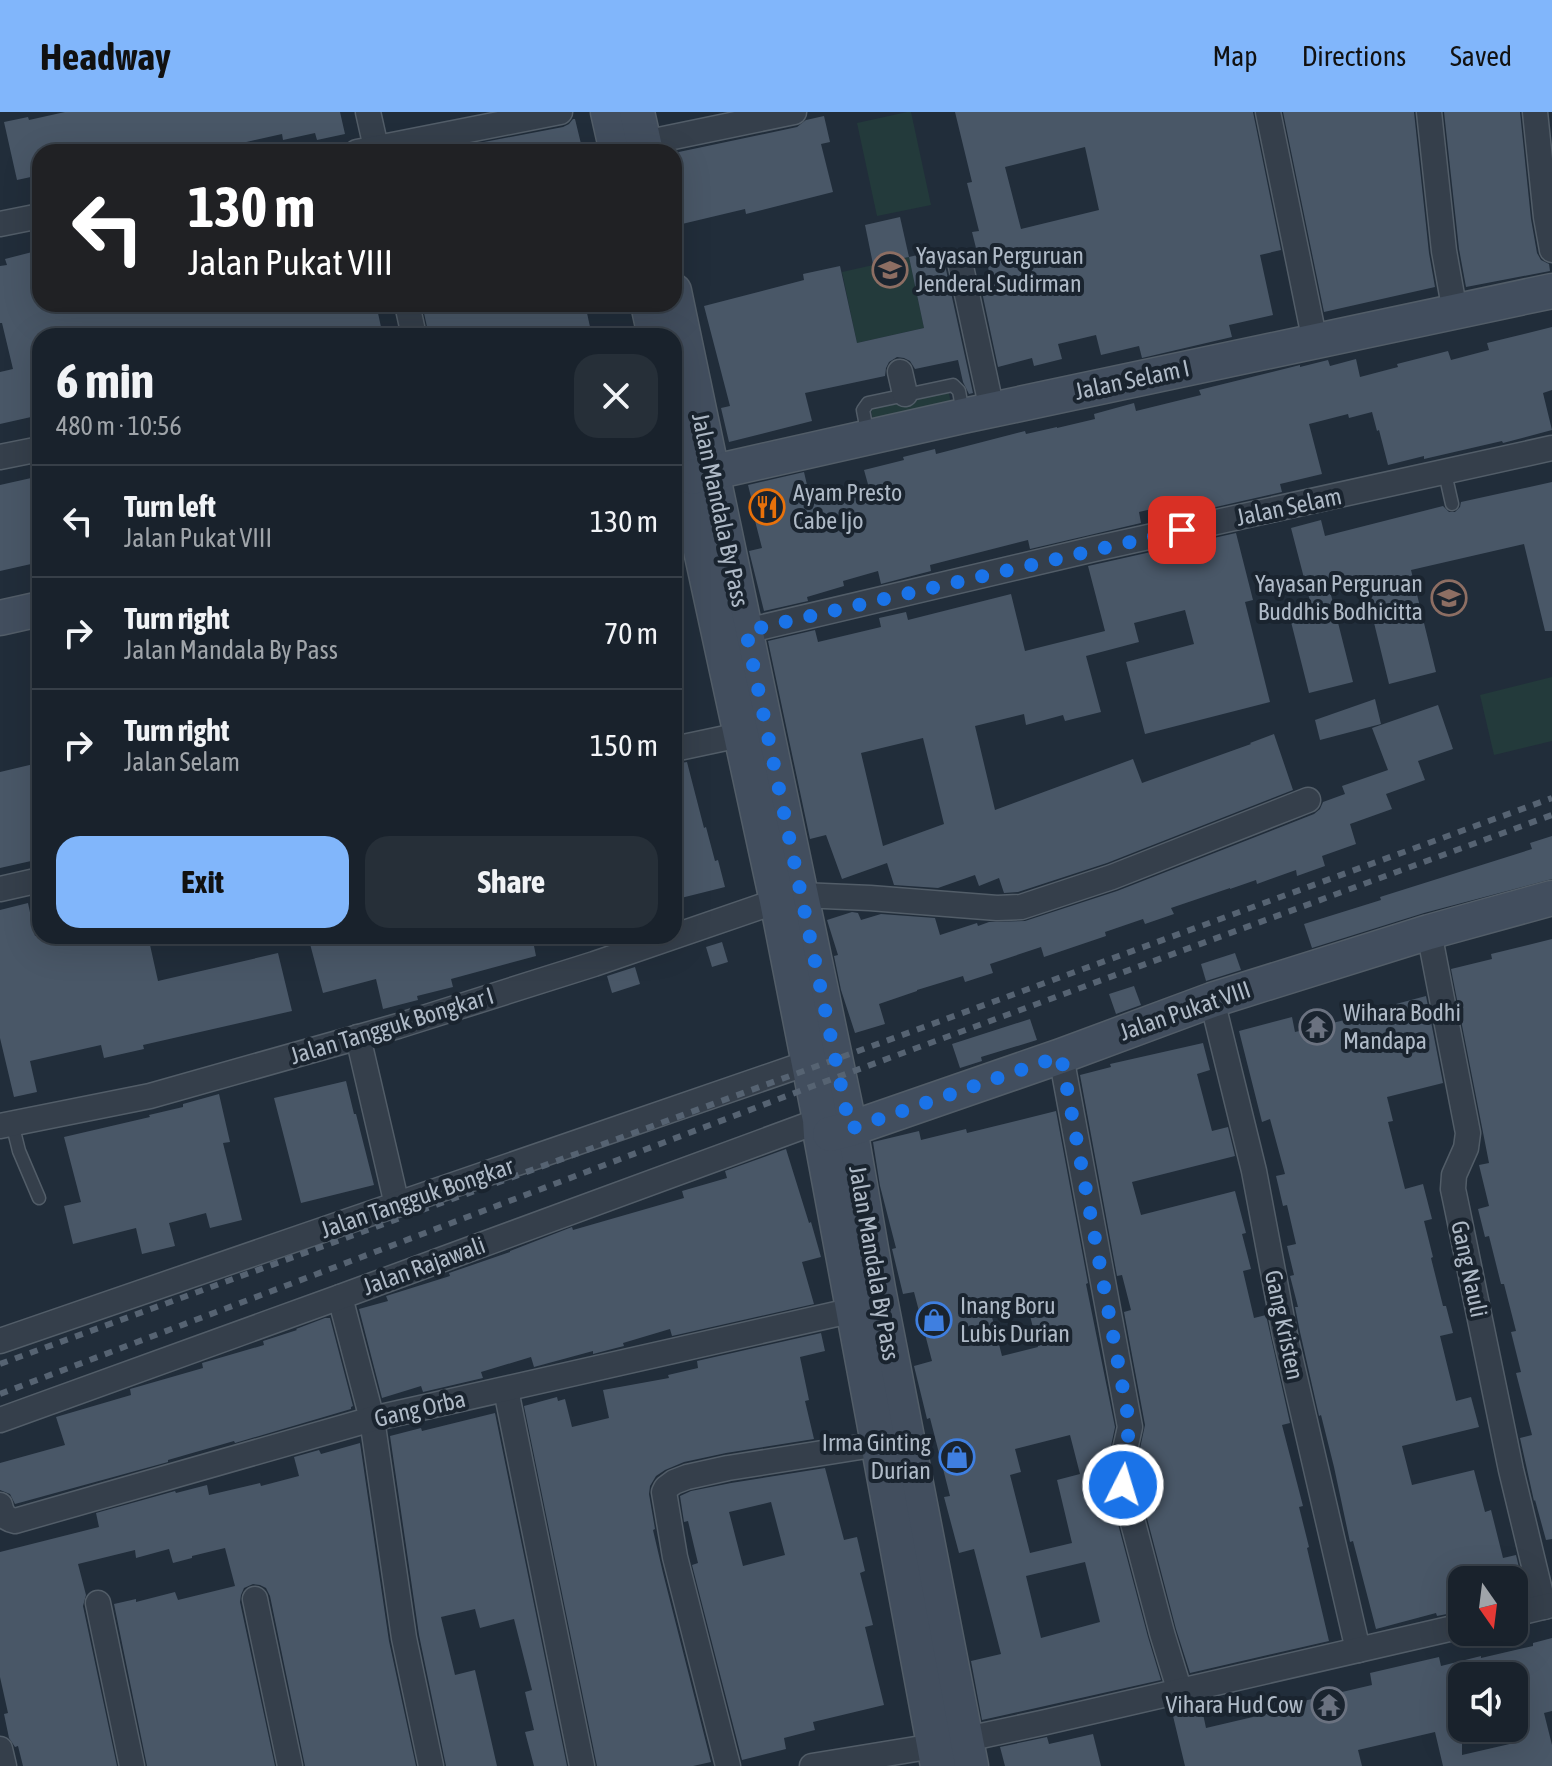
<!DOCTYPE html>
<html lang="en">
<head>
<meta charset="utf-8">
<style>
  body { margin:0; font-family:"Asap Condensed",sans-serif; background:#262f38; color:#f1f3f6; height:100vh; display:flex; flex-direction:column; font-size:30px; white-space:nowrap }
  * { box-sizing:border-box; margin:0 }
  p { font-size:26px; color:#9fa4a9 }
  .icon { flex:none; width:44px; height:44px; fill:none; stroke:currentColor; stroke-width:2; stroke-linecap:round; stroke-linejoin:round }
  .map { position:relative; flex:1; overflow:hidden }
  .side { position:absolute; left:32px; top:216px; width:650px; height:616px; display:flex; flex-direction:column; background:#19222c; border-radius:24px; box-shadow:0 8px 32px #0002,0 0 0 2px #373f48 }
  .side>* { flex:none }
  .guide { position:absolute; left:32px; top:32px; width:650px; height:168px; border-radius:24px; box-shadow:0 8px 32px #0002,0 0 0 2px #373f48; background:#202124; color:#fff; overflow:hidden }
  .needle { width:52px; rotate:166deg }
  .tools { position:absolute; left:1448px; top:1454px; display:grid; gap:16px }
  .tools a { display:grid; place-items:center; width:80px; height:80px; border-radius:16px; background:#19222c; box-shadow:0 8px 32px #0002,0 0 0 2px #373f48; font-size:40px }
  .pin { position:absolute; display:grid; place-items:center; width:68px; height:68px; color:#fff; margin:-34px; border-radius:16px; box-shadow:0 4px 12px #0006 }
  .me { position:absolute; width:88px; margin:-44px; rotate:5deg; stroke-linejoin:round; filter:drop-shadow(0 0 6px #0008) }
  .turn { display:flex; align-items:center; gap:28px; height:168px; padding:0 24px; font-size:36px }
  .turn .icon { width:104px; height:104px; stroke-width:2.5 }
  .turn b { display:block; font-size:56px; line-height:68px }
  .round { display:grid; place-items:center; flex:none; width:84px; height:84px; border-radius:24px; background:#262f38 }
  .summary { display:flex; align-items:center; justify-content:space-between; height:136px; padding:0 24px }
  h1 { font-size:48px; font-weight:700; line-height:60px }
  .cta { display:flex; gap:16px; margin-top:auto; padding:16px 24px }
  .cta a { flex:1; height:92px; border-radius:24px; background:#81b6fb; color:#111; font-size:32px; font-weight:700; line-height:92px; text-align:center }
  .cta a+a { background:#262f38; color:#f1f3f6 }
  ul { padding:0; list-style:none }
  li { display:flex; align-items:center; gap:24px; height:112px; padding:0 24px; border-top:2px solid #373f48 }
  li div { flex:1 }
  li b { display:block; font-size:30px }
  li em { font-style:normal }
  header { display:flex; align-items:center; gap:48px; box-sizing:border-box; height:112px; padding:0 40px; background:#81b6fb; color:#111 }
  header strong { font-size:38px }
  nav { display:flex; gap:44px; margin-inline-start:auto; font-size:28px }
  .map>svg:first-child { display:block }
</style>
</head>
<body>
<header>
<strong>Headway</strong>
<nav><a>Map</a><a>Directions</a><a>Saved</a></nav>
</header>
<div class="map">
<svg width="1552" height="1654" viewBox="0 0 1552 1654">
  <rect width="100%" height="100%" fill="#212d3a"/>
  <!-- green -->
  <g fill="#233a3b">
    <path d="M907,0H911L931,93L877,104L857,11Z"/>
    <path d="M909,145L924,216L857,231L842,160Z"/>
    <path d="M948,277L952,296L874,312L870,294Z"/>
    <path d="M1552,565V629L1494,643L1480,583Z"/>
  </g>
  <!-- building -->
  <g fill="#495767" fill-rule="evenodd">
    <path d="M65,0H340L345,22L317,28L315,21L283,28L282,22L242,31L244,40H40V63L17,68L4,10L28,5L29,8Z"/>
    <path d="M955,0H1253L1281,138L1260,143L1273,203L1229,213L1232,225L1142,246L1139,234L1101,243L1096,223L1058,232L1062,247L1034,254L1032,246L998,255L982,180L993,177L985,142L978,144L972,120L979,119L967,71L972,70ZM1085,35L1099,98L1021,117L1005,55Z"/>
    <path d="M1283,0H1414L1429,141L1435,175L1324,200Z"/>
    <path d="M1444,0H1520L1531,107L1537,141L1541,148L1549,152L1550,159L1466,175L1459,137Z"/>
    <path d="M824,4L830,30L821,32L833,80L746,102L745,97L682,112L674,77V41L797,15L806,8Z"/>
    <path d="M573,7H575L583,40H458V35L563,15L569,12Z"/>
    <path d="M900,105L909,145L873,152L865,113Z"/>
    <path d="M947,136L948,142L945,153L973,281L969,282L963,270L958,248L915,257L910,249L904,246L897,245L889,250L886,256L885,264L805,281L812,309L729,330L721,296L730,294L704,194L804,168L803,162L840,154L857,231L924,216L909,145Z"/>
    <path d="M40,138V192H244L245,196L264,192H376L383,224H40V303L0,312V260L13,257L2,211H0V154L7,153L5,147Z"/>
    <path d="M422,192H585L592,224H429Z"/>
    <path d="M1552,215V278L1543,281L1552,318L1503,331L1502,329L1424,347V344L1388,353L1379,318L1377,319L1372,300L1349,306L1348,302L1309,312L1322,362L1280,372L1282,380L1176,404L1173,392L1139,400L1141,411L1030,437L1028,428L930,453L931,459L881,472L878,459L843,469L844,474L807,485L808,489L764,499L749,439L762,436L752,397H754L748,373L804,360L811,390L869,376L864,358L904,348L903,345L935,337L936,342L1025,319L1026,322L1057,315V316L1095,307L1094,302L1134,291L1136,299L1201,283L1199,278L1296,254L1300,253V255L1328,248L1330,254L1356,247L1360,265L1398,255L1397,252L1448,239L1451,248L1489,238L1487,231Z"/>
    <path d="M40,364V450L0,459V373Z"/>
    <path d="M1552,370V519H1545L1524,432L1411,458L1436,560L1389,572L1364,470L1330,479L1353,570L1309,581L1288,498L1311,493L1291,416L1321,408L1325,424L1443,394L1449,400H1455L1460,395L1461,390Z"/>
    <path d="M1236,421L1253,488L1245,490L1270,590L1145,622L1126,550L1194,532L1185,498L1134,511L1139,530L1086,544L1101,600L1065,609L1063,603L1026,613L1024,602L975,614L995,698L1133,647L1142,671L1251,632L1250,631L1274,622L1293,678L1107,751L1018,780L1004,781L999,766L979,774L975,763L938,776L894,773L887,751L842,767L826,723L810,727L768,529L815,518L818,530L881,515L879,506L906,500L908,508L1011,482L1025,539L1105,519L1088,454ZM923,626L944,712L883,734L861,641Z"/>
    <path d="M1375,587L1381,612L1320,628L1315,608Z"/>
    <path d="M1438,593L1453,637L1418,649L1425,668L1386,682L1392,697L1350,712L1356,732L1322,744L1325,754L1297,764L1296,758L1257,772L1256,768L1230,777V776L1171,796L1174,802L1145,812L1143,807L1105,820L1106,824L1044,845L1041,835L990,852L993,861L965,870L963,864L917,878V879L879,892L885,912L855,921L841,878L834,844L838,843L827,808L852,800L858,801L861,808L881,802L935,806L940,823L977,811L978,814L989,810L1025,809L1117,779L1314,702L1320,697L1323,690L1345,682L1342,674L1388,658L1372,616Z"/>
    <path d="M687,650L704,716L706,715L715,749L718,748L725,775L681,786L674,757V652Z"/>
    <path d="M38,651L40,661V747L0,756V660Z"/>
    <path d="M1552,724V767L1424,801L1312,836L1304,812L1381,788L1380,785L1532,737L1530,731Z"/>
    <path d="M28,791L35,824H148L158,869L278,841L292,899L143,933L144,937L104,946L101,933L30,949L37,980L14,985L0,926V798Z"/>
    <path d="M324,824H357L359,834L398,824H532L536,844L451,867L453,875L417,884L418,888L383,897L376,867L323,881L309,828Z"/>
    <path d="M1552,827V1427L1546,1428L1535,1388L1534,1389L1520,1326L1532,1323L1516,1261L1521,1260L1511,1220L1516,1219L1504,1172H1501L1489,1124L1485,1125L1478,1097L1489,1094L1479,1053L1489,1051L1451,857L1492,847L1491,842Z"/>
    <path d="M722,830L728,850L712,855L706,835Z"/>
    <path d="M1235,841L1241,858L1206,869L1201,852Z"/>
    <path d="M635,855L640,872L612,881L607,864Z"/>
    <path d="M1134,874L1141,893L1116,902L1109,882Z"/>
    <path d="M1426,884L1443,971L1387,985L1393,1009L1388,1010L1405,1077L1423,1072L1432,1107L1424,1109L1433,1145L1431,1146L1443,1194H1446L1453,1221L1440,1224L1456,1289L1471,1285L1479,1315L1402,1334L1412,1373L1474,1358L1485,1400L1491,1398L1503,1446L1516,1443L1526,1484L1514,1487V1468H1462V1499L1437,1504L1436,1501L1376,1517L1353,1429L1350,1430L1334,1355L1321,1303L1319,1304L1300,1220L1295,1195H1298L1290,1164L1294,1163L1287,1134L1296,1132L1287,1093L1283,1094L1276,1064L1285,1062L1270,1007L1262,1010L1239,919L1292,905L1295,920L1382,899L1381,896Z"/>
    <path d="M1030,907L1037,928L981,945L982,949L960,956L952,932Z"/>
    <path d="M1203,931L1210,958L1197,962L1212,1019L1228,1015L1235,1044L1132,1070L1141,1103L1235,1079L1246,1121L1242,1122L1251,1157L1243,1159L1254,1206L1266,1203L1290,1311L1282,1313L1303,1394L1299,1395L1309,1435L1307,1436L1329,1529L1190,1561L1176,1517L1135,1360L1145,1313L1124,1200L1131,1198L1122,1163L1117,1164L1080,963L1111,955L1110,952Z"/>
    <path d="M346,969L354,1002H356L374,1073L301,1091L274,986Z"/>
    <path d="M219,982L230,1030L223,1031L242,1108L210,1116L206,1101L169,1111L175,1134L142,1142L136,1116L73,1132L64,1094L81,1090L64,1025L150,1005L149,1003L183,995V992Z"/>
    <path d="M1056,999L1088,1171L1086,1172L1115,1315L1105,1363L1148,1525L1161,1568L982,1608L971,1549L1001,1542L974,1437L959,1441L944,1385L950,1384L930,1306L927,1307L914,1254L932,1249L914,1180L903,1182L892,1137L896,1136L880,1074L873,1030L919,1019L921,1028L966,1017L967,1021ZM1028,1196L1038,1235L1002,1244L992,1205ZM1070,1323L1080,1362L1057,1368L1072,1431L1030,1441L1010,1363L1021,1360L1015,1337ZM1085,1450L1100,1510L1041,1526L1026,1464Z"/>
    <path d="M786,1037L809,1111L811,1110L821,1145L802,1150L814,1192L672,1224L670,1217L623,1231L624,1234L616,1236L593,1242V1239L534,1255L531,1245L481,1260L483,1266L423,1280L421,1274L382,1286L359,1197L388,1189L386,1184L450,1164L449,1161L510,1140V1139L572,1115L573,1118L684,1086L682,1079L727,1066L725,1059Z"/>
    <path d="M325,1206H330L353,1294L351,1295V1297L235,1331L234,1329L168,1348V1350L15,1392L10,1382L0,1378V1351L65,1333L56,1305L131,1283L130,1277L203,1256L202,1251L264,1233L263,1229L297,1218L296,1217Z"/>
    <path d="M821,1221L825,1239L800,1245L809,1288L805,1289L814,1327L726,1341L684,1350L665,1358L656,1364L650,1374L649,1382L655,1417L653,1418L663,1461L711,1650L693,1654H597L524,1294L557,1285L558,1289L565,1287L572,1315L609,1306L603,1278L669,1266L668,1263L698,1256L697,1249Z"/>
    <path d="M495,1301L567,1654H534L525,1620L534,1618L525,1580L532,1578L514,1507L480,1516L475,1497L441,1505L455,1563L475,1558L497,1654H446L419,1523L390,1324L421,1316L422,1319Z"/>
    <path d="M360,1331L389,1529L416,1654H305L270,1484L266,1476L260,1473L253,1472L244,1476L241,1483L240,1490L275,1654H147L114,1492L136,1487V1490L175,1480L178,1488L235,1474L225,1436L192,1444V1446L173,1451L169,1437L136,1446L135,1438L78,1452L86,1483L83,1494L117,1654H23L18,1634L15,1635L9,1626L4,1602L8,1601L0,1565V1440L99,1415L96,1401L175,1379L176,1381L207,1373L209,1383L260,1371L261,1374L299,1364L294,1345L319,1338L321,1342Z"/>
    <path d="M825,1356L844,1428L857,1425L865,1459L860,1461L873,1513L865,1515L884,1593L813,1610L815,1618L784,1626L786,1637L742,1648L692,1453L698,1451L688,1409L684,1410L680,1384L691,1379L731,1371ZM771,1390L785,1443L743,1454L729,1400Z"/>
    <path d="M1552,1526V1599L1544,1601L1552,1633V1654H1443L1435,1620L1358,1638L1362,1654H1185L1173,1604L1202,1597L1206,1616L1300,1594L1299,1590L1372,1573L1370,1561L1439,1545L1441,1554L1481,1544V1546L1533,1534V1531ZM1462,1564H1514V1631L1462,1643Z"/>
    <path d="M1093,1622L1101,1654H1005L1000,1635L1047,1625L1049,1632Z"/>
  </g>
  <g fill="none" stroke-linecap="round" stroke-linejoin="round">
    <defs>
      <g id="lane">
        <path d="M868,324L863,298L868,291L953,273L959,279L963,301"/>
        <path d="M1445,361L1452,392"/>
        <path d="M12,1011L19,1039L39,1086"/>
      </g>
      <g id="street">
        <path d="M368,0L377,40"/>
        <path d="M1268,0L1315,230"/>
        <path d="M1429,0L1444,139L1455,200"/>
        <path d="M1535,0L1546,105L1552,138"/>
        <path d="M644,31L794,0"/>
        <path d="M357,40L560,0"/>
        <path d="M0,112L40,104"/>
        <path d="M960,150L992,298"/>
        <path d="M407,192L414,224"/>
        <path d="M900,260L905,282"/>
        <path d="M0,345L40,337"/>
        <path d="M746,519L1094,437L1552,336"/>
        <path d="M674,637L740,623"/>
        <path d="M0,777L40,768"/>
        <path d="M1429,820L1468,1021L1466,1036L1454,1063L1453,1077L1457,1096L1511,1358L1544,1495"/>
        <path d="M1212,888L1254,1059L1285,1223L1358,1538"/>
        <path d="M358,925L397,1093"/>
        <path d="M1061,944L1130,1315L1120,1360L1123,1373L1162,1521L1180,1580"/>
        <path d="M0,1014L150,984L398,914L594,852L777,789L801,783L870,786L997,796L1021,795L1112,765L1308,688"/>
        <path d="M340,1185L372,1307L404,1526L431,1654"/>
        <path d="M0,1229L822,946"/>
        <path d="M506,1278L582,1654"/>
        <path d="M0,1308L340,1185L832,1004"/>
        <path d="M0,1393C2,1402 5,1407 15,1409L372,1307L854,1198"/>
        <path d="M255,1487L290,1654"/>
        <path d="M98,1491L132,1654"/>
        <path d="M1514,1502L1552,1493"/>
        <path d="M0,1637L4,1654"/>
        <path d="M728,1654L675,1445L664,1380L666,1376L674,1370L687,1365L728,1356L879,1332"/>
        <path d="M812,1654L934,1634L1046,1610L1462,1514"/>
      </g>
      <g id="secondary">
        <path d="M608,0L617,40"/>
        <path d="M637,0L646,40"/>
        <path d="M674,179L850,1017L878,1177L971,1654"/>
        <path d="M648,192L655,224"/>
        <path d="M674,314L777,789L820,1008L821,1024L938,1654"/>
        <path d="M692,365L963,304L1552,179"/>
        <path d="M0,506L40,497"/>
        <path d="M830,1022L850,1017L1061,944L1212,888L1429,820L1552,786"/>
      </g>
    </defs>
    <!-- lane casing -->
    <use href="#lane" stroke="#525d68" stroke-width="15"/>
    <!-- street casing -->
    <use href="#street" stroke="#525d68" stroke-width="27"/>
    <!-- secondary casing -->
    <use href="#secondary" stroke="#525d68" stroke-width="37"/>
    <!-- lane -->
    <use href="#lane" stroke="#353f4b" stroke-width="12"/>
    <!-- street -->
    <use href="#street" stroke="#353f4b" stroke-width="24"/>
    <!-- secondary -->
    <use href="#secondary" stroke="#424e5e" stroke-width="34"/>
    <!-- rail -->
    <g stroke="#566372" stroke-width="6" stroke-dasharray="8 8" stroke-linecap="butt">
      <path d="M0,1252L1552,686"/>
      <path d="M0,1282L813,974L1552,703"/>
    </g>
  </g>
  <g fill="none" stroke-linecap="round" stroke-linejoin="round">
    <!-- route -->
    <path stroke="#1a73e8" stroke-width="14" stroke-dasharray="0 25.2" d="M1123,1373L1120,1360L1130,1315L1061,944L850,1017L746,519L1182,418"/>
  </g>
  <!-- icons -->
  <defs>
    <symbol id="school-ring" viewBox="-11 -11 22 22"><circle r="9.5" fill="#1a242f" stroke="#8d6e63" stroke-width="1.5"/><path d="M0-5L7-2L0 1L-7-2ZM-4 1L0 2.5L4 1V4Q0 6-4 4Z" fill="#8d6e63"/></symbol>
    <symbol id="restaurant-ring" viewBox="-11 -11 22 22"><circle r="9.5" fill="#1a242f" stroke="#e8710a" stroke-width="1.5"/><path d="M-5-6h1v4h1v-4h1v4h1v-4h1v5L-1.5 .5V6h-2V.5L-5-1ZM5-6V6H3V1.5H1.5Q1.5-4 5-6Z" fill="#e8710a"/></symbol>
    <symbol id="temple-ring" viewBox="-11 -11 22 22"><circle r="9.5" fill="#1a242f" stroke="#6b7280" stroke-width="1.5"/><path d="M0-6L5-2H3V0L6.5 2.5H4V6H1.5V3h-3V6H-4V2.5H-6.5L-3 0V-2H-5Z" fill="#6b7280"/></symbol>
    <symbol id="shop-ring" viewBox="-11 -11 22 22"><circle r="9.5" fill="#1a242f" stroke="#3f7fe0" stroke-width="1.5"/><path d="M-5-2.5h2.3a2.7 3.5 0 0 1 5.4 0H5L5.5 6h-11ZM-1.5-2.5h3a1.5 2.3 0 0 0-3 0Z" fill="#3f7fe0"/></symbol>
  </defs>
  <g fill-rule="evenodd">
    <use href="#school-ring" x="870" y="138" width="40" height="40"/>
    <use href="#restaurant-ring" x="747" y="375" width="40" height="40"/>
    <use href="#school-ring" x="1429" y="466" width="40" height="40"/>
    <use href="#temple-ring" x="1297" y="895" width="40" height="40"/>
    <use href="#shop-ring" x="914" y="1188" width="40" height="40"/>
    <use href="#shop-ring" x="937" y="1325" width="40" height="40"/>
    <use href="#temple-ring" x="1309" y="1573" width="40" height="40"/>
  </g>
  <g text-anchor="middle" stroke-width="8" stroke-linejoin="round" paint-order="stroke">
    <!-- poi labels -->
    <g font-size="24" fill="#afbac7" stroke="#1a242f" text-anchor="start">
      <text x="916" y="152">Yayasan Perguruan<tspan x="916" dy="28">Jenderal Sudirman</tspan></text>
      <text x="793" y="389">Ayam Presto<tspan x="793" dy="28">Cabe Ijo</tspan></text>
      <text x="1423" y="480" text-anchor="end">Yayasan Perguruan<tspan x="1423" dy="28">Buddhis Bodhicitta</tspan></text>
      <text x="1343" y="909">Wihara Bodhi<tspan x="1343" dy="28">Mandapa</tspan></text>
      <text x="960" y="1202">Inang Boru<tspan x="960" dy="28">Lubis Durian</tspan></text>
      <text x="931" y="1339" text-anchor="end">Irma Ginting<tspan x="931" dy="28">Durian</tspan></text>
      <text x="1303" y="1601" text-anchor="end">Vihara Hud Cow</text>
    </g>
    <!-- street labels -->
    <g font-size="24" fill="#afbac7" stroke="#1a242f">
      <text transform="translate(1132 268) rotate(-12)" y="8">Jalan Selam I</text>
      <text transform="translate(1289 395) rotate(-12)" y="8">Jalan Selam</text>
      <text transform="translate(720 398) rotate(78)" y="8">Jalan Mandala By Pass</text>
      <text transform="translate(1185 899) rotate(-19)" y="8">Jalan Pukat VIII</text>
      <text transform="translate(392 914) rotate(-17)" y="8">Jalan Tangguk Bongkar I</text>
      <text transform="translate(417 1086) rotate(-19)" y="8">Jalan Tangguk Bongkar</text>
      <text transform="translate(874 1151) rotate(80)" y="8">Jalan Mandala By Pass</text>
      <text transform="translate(424 1154) rotate(-20)" y="8">Jalan Rajawali</text>
      <text transform="translate(1469 1157) rotate(78)" y="8">Gang Nauli</text>
      <text transform="translate(1284 1213) rotate(78)" y="8">Gang Kristen</text>
      <text transform="translate(420 1297) rotate(-13)" y="8">Gang Orba</text>
    </g>
  </g>
</svg>
<div class="tools">
<a><svg class="needle" viewBox="-14 -14 28 28"><path d="M0-13l5 13h-10z" fill="#e53935"/><path d="M0 13l5-13h-10z" fill="#9fa4a9"/></svg></a>
<a><svg class="icon" aria-label="sound" viewBox="0 0 24 24"><path d="M4 9h4l5-4v14l-5-4H4zM17 9q2 3 0 6"/></svg></a>
</div>
<div class="pin" style="left:1182px;top:418px;background:#d93025"><svg class="icon" aria-label="arrive" viewBox="0 0 24 24"><path d="M6 21V4h12l-3 4 3 4H6"/></svg></div>
<svg class="me" style="left:1123px;top:1373px" viewBox="-20 -20 40 40"><circle r="17" fill="#1a73e8" stroke="#fff" stroke-width="3"/><path d="M0-11L8 9 0 5-8 9z" fill="#fff"/></svg>
<div class="guide">
<div class="turn"><svg class="icon" aria-label="left" viewBox="0 0 24 24"><path d="M17 20v-9H6M10 6l-5 5 5 5"/></svg><div><b>130 m</b>Jalan Pukat VIII</div></div>
</div>
<section class="side">
<div class="summary"><div><h1>6 min</h1><p>480 m · 10:56</p></div><a class="round"><svg class="icon" aria-label="close" viewBox="0 0 24 24"><path d="M6 6l12 12M18 6L6 18"/></svg></a></div>
<ul>
<li><svg class="icon" aria-label="left" viewBox="0 0 24 24"><path d="M17 20v-9H6M10 6l-5 5 5 5"/></svg><div><b>Turn left</b><p>Jalan Pukat VIII</p></div><em>130 m</em></li>
<li><svg class="icon" aria-label="right" viewBox="0 0 24 24"><path d="M7 20v-9h11M14 6l5 5-5 5"/></svg><div><b>Turn right</b><p>Jalan Mandala By Pass</p></div><em>70 m</em></li>
<li><svg class="icon" aria-label="right" viewBox="0 0 24 24"><path d="M7 20v-9h11M14 6l5 5-5 5"/></svg><div><b>Turn right</b><p>Jalan Selam</p></div><em>150 m</em></li>
</ul>
<div class="cta"><a>Exit</a><a>Share</a></div>
</section>
</div>
</body>
</html>
